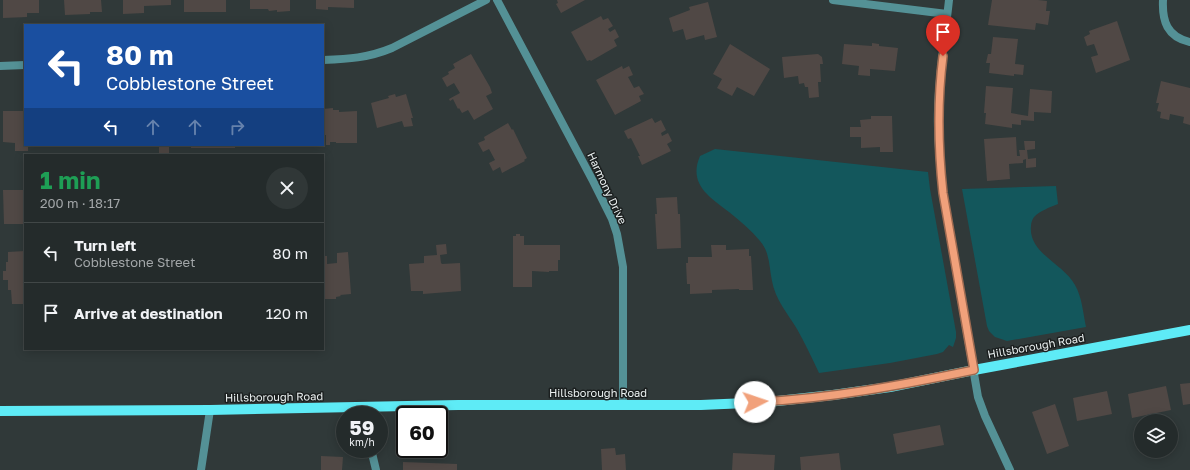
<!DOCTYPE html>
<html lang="en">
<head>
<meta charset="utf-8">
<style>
  body { margin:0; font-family:"Golos Text",sans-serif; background:#303737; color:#f1f3f6; height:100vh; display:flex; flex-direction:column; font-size:15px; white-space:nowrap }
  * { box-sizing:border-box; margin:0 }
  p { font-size:13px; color:#a3a7a9 }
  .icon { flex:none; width:22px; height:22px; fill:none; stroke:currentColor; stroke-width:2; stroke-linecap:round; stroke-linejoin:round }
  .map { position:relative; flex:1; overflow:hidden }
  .panel { position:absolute; left:24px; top:154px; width:300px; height:196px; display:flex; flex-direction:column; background:#242b2b; border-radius:0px; box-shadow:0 2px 10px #0003,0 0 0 1px #414747 }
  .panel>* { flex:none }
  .top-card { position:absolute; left:24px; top:24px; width:300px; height:122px; border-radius:0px; box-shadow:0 2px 10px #0003,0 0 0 1px #414747; background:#1a4fa0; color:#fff; overflow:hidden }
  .fabs { position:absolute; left:1134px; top:414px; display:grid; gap:8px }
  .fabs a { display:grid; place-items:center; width:44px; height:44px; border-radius:50%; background:#242b2b; box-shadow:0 2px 10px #0003,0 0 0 1px #414747; font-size:20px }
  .speed { position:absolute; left:336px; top:406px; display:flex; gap:8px; font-size:20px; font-weight:700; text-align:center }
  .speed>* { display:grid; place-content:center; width:52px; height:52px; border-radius:50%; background:#242b2b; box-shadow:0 2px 10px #0003,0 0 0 1px #414747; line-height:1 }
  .speed small { font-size:10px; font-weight:400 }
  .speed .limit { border:2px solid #111; border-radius:6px; background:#fff; color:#111 }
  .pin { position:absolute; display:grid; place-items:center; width:34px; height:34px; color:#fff; margin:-41px -17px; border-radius:50% 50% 50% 0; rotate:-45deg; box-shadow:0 0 4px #0007 }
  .pin .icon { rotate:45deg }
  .me { position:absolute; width:44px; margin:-22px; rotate:86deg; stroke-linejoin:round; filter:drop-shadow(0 0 3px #0008) }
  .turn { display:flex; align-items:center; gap:14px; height:84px; padding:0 16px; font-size:18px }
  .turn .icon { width:52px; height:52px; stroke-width:2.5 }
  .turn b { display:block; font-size:28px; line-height:34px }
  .lanes { display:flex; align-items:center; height:38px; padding:0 16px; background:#0003; justify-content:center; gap:20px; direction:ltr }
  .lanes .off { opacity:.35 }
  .round { display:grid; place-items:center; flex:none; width:42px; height:42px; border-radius:21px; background:#303737 }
  .overview { display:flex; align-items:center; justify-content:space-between; height:68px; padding:0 16px }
  h1 { font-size:24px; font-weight:700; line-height:30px; color:#1e9e55 }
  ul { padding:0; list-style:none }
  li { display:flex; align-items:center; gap:12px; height:60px; padding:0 16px; border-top:1px solid #414747 }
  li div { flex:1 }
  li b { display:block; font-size:15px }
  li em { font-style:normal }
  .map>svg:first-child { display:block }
</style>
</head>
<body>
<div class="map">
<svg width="1190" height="470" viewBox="0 0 1190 470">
  <rect width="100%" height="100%" fill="#303939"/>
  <!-- green -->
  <g fill="#13575c">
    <path d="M715,149L928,172L930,189L956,332V338L953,347L949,345L943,352L937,354L890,363L819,373C812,358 805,343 797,329C788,314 775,299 772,281C769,267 770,252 760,241C751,230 740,221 729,212C709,197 688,184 700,156Z"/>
    <path d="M1056,186L1058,204C1050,207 1040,211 1034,217C1032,220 1031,223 1031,226C1028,253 1064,264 1075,285C1082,297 1083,313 1086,327L1007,341L995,337L989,331L987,326L962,189Z"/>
  </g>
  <!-- building -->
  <g fill="#504845">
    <path d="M3,0H39V13H27V17L3,18Z"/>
    <path d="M64,0H101L102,12H90V14L65,15Z"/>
    <path d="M123,0H171V5L144,6V13L123,14Z"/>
    <rect x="184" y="0" width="42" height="12"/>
    <path d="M250,0H290V11L277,12V10L269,11L268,9H250Z"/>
    <path d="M316,0H354V8L328,7V10L316,9Z"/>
    <path d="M557,0H585L561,13L556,4L558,3Z"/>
    <path d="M992,0H1038L1047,1L1046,11H1050L1048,25L1036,23L1035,30L988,25Z"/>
    <path d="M708,2L717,37L705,40L704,35L686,40L683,29L673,32L669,18L690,10L689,7Z"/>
    <path d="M601,16L603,20L608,18L613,26L608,29L610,32L615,29L619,37L614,40L617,46L591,61L590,60L587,61L571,32Z"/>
    <path d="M1117,21L1130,60L1096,73L1091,57L1098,55L1094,44L1087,46L1084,37L1090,34L1089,31Z"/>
    <path d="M993,37L1018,39L1015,64L1024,65L1023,75L1014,74V76L989,73L990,63H986L988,54H991Z"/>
    <path d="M872,43L879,44V46L898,48L895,71L870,69V76L858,75L859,66L842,64L844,44L872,46Z"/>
    <path d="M730,44L770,69L754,96L737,87L732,96L717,88L722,79L713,74Z"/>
    <path d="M471,54L490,87L492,93L486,96L493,109L474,120L468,110L462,113L459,108L458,109L453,99L450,101L449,99L460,93L454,83L447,87L442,78L449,74L448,72L455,68L453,64Z"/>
    <path d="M818,54L822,57L823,64H820L821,82H818L819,97L809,98L808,87H805L804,83L799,84L798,76L784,78L782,57Z"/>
    <path d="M622,66L623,69L629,66L633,75L628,77L634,88L639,86L644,94L639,96L641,101L615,115L596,80Z"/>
    <path d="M1161,81L1190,88V125L1183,123L1184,117L1170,114L1169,120L1160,118L1161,112L1157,111L1159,103H1156Z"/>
    <path d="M986,86L1013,88L1011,113L1028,116L1030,89L1052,91L1051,113L1034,112V121L1021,120V125L1012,124V128L985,124L986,113H984Z"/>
    <path d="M395,94L396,97L406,94L413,118H411L413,126L404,127L402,121L377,128L371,103L389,98L388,96Z"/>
    <path d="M333,108V110H339V112L357,111V143H336V142H330V145H326V135H323V109Z"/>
    <path d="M3,111H25V145H28V151H15V143L3,142Z"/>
    <path d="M871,116H892L893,152H880V147L861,148V137H850V127H861L860,120L871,119Z"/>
    <path d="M652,118L655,123L661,120L666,130L661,133L662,136L668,133L672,141L667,144L671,151L642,165L638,156H640L631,138L628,139L624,131Z"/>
    <path d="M508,123L512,130L513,129L527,158L524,160L525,161L502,173L500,167L493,171L489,163L495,160L489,149L483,152L478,143L485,140L484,137Z"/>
    <path d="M1016,137L1017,156H1020L1019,150H1025L1024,141H1035V149L1027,150L1028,159L1036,158V167L1026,168V159L1023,160V163L1009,164L1010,179L987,181L984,139Z"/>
    <rect x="159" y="145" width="10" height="8"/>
    <rect x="191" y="145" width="44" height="3"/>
    <path d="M3,190H25V224H4Z"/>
    <path d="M677,197L678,214H680L681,248L657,249L655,214H657L656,198Z"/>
    <path d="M516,234H520V236H524V245H560V260H558V271H549V272L532,271V287H513V236H516Z"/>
    <path d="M446,244L447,254L440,255L441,263L442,264L460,263L461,291L423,294V291H411L409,264L424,263V256L437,255L436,245Z"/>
    <path d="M711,245H726V250L749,249V256H751L753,290H739V289L712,290V293L690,294V284H687L686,263H688V257H712Z"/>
    <path d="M25,251V304H12L11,290H8V280H3V271H6V262H8V252Z"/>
    <path d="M348,252L351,294L340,295L341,296L336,297V299H323V256H327V264L337,263V253Z"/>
    <path d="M1190,383V404L1183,405L1180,384Z"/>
    <path d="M1166,386L1171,410L1132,418L1128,394Z"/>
    <path d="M1107,391L1112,414L1077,421L1073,398Z"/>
    <path d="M1055,404L1069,446L1047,454L1032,412Z"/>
    <path d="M940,425L944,445L897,454L893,434Z"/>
    <path d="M615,448L616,455L625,454L626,470H602L601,449Z"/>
    <path d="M733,453L775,455L774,470H732Z"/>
    <path d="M839,453L841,470H801L800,457Z"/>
    <path d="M321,456L343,457L342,470H321Z"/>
    <path d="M403,462L457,464V470H403Z"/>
  </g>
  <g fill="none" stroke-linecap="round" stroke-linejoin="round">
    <!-- street -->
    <g stroke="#549196" stroke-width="8">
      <path d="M497,0L593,181L612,219L617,234L623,267V404"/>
      <path d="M833,0L947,14"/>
      <path d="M949,0C945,37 939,73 938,110C937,138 940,166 943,193L978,397L985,416L1010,470"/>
      <path d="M1163,0C1162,21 1167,37 1190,42"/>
      <path d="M323,60C348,59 368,58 392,48L486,0"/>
      <path d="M0,66L25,65"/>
      <path d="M371,449L376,470"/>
      <path d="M201,470L210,410"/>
    </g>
    <!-- primary -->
    <path stroke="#5eebf6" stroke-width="10" d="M0,411L210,410L458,405H701L768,402L833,395L890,387L974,370L1190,330"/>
  </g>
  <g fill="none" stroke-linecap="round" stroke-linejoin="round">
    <defs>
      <path id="route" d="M755,402C829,399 902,385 974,370L943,193C938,147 937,102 943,56"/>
    </defs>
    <!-- route casing -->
    <use href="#route" stroke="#9d6950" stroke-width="10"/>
    <!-- route -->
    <use href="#route" stroke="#f1a17b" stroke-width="7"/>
  </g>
  <g text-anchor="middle" stroke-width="3" stroke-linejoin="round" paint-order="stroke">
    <!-- street labels -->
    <g font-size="11" fill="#eaf0f0" stroke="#1b1f1f">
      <text transform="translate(607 188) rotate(65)" y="4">Harmony Drive</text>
      <text transform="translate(1036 346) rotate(-10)" y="4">Hillsborough Road</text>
      <text x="598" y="397">Hillsborough Road</text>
      <text transform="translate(274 397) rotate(-1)" y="4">Hillsborough Road</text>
    </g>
  </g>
</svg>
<div class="fabs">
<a><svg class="icon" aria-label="layers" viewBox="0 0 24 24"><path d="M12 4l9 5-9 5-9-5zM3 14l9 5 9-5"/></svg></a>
</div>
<div class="speed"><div>59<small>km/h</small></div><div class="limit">60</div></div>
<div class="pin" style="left:943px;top:56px;background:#d93025"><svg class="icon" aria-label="arrive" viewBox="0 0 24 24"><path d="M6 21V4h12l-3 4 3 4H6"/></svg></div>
<svg class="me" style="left:755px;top:402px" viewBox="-20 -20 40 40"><circle r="19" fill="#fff"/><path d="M0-13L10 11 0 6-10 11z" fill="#f1a17b"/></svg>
<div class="top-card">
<div class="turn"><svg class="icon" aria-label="left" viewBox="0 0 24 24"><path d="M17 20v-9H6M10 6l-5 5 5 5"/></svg><div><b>80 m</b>Cobblestone Street</div></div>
<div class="lanes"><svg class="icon" aria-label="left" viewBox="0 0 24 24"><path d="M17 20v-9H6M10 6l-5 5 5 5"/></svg><svg class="icon off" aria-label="ahead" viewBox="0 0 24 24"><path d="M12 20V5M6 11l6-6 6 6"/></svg><svg class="icon off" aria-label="ahead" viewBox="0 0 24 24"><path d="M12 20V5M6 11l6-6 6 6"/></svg><svg class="icon off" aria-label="right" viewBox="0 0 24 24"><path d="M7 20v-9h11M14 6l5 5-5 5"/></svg></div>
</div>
<section class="panel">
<div class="overview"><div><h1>1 min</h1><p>200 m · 18:17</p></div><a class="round"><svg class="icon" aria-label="close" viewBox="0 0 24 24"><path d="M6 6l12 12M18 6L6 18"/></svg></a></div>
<ul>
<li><svg class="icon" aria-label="left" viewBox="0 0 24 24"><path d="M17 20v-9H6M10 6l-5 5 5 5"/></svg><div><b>Turn left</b><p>Cobblestone Street</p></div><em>80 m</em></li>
<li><svg class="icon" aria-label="arrive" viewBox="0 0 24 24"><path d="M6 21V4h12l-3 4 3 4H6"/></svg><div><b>Arrive at destination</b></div><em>120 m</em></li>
</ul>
</section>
</div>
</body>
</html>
